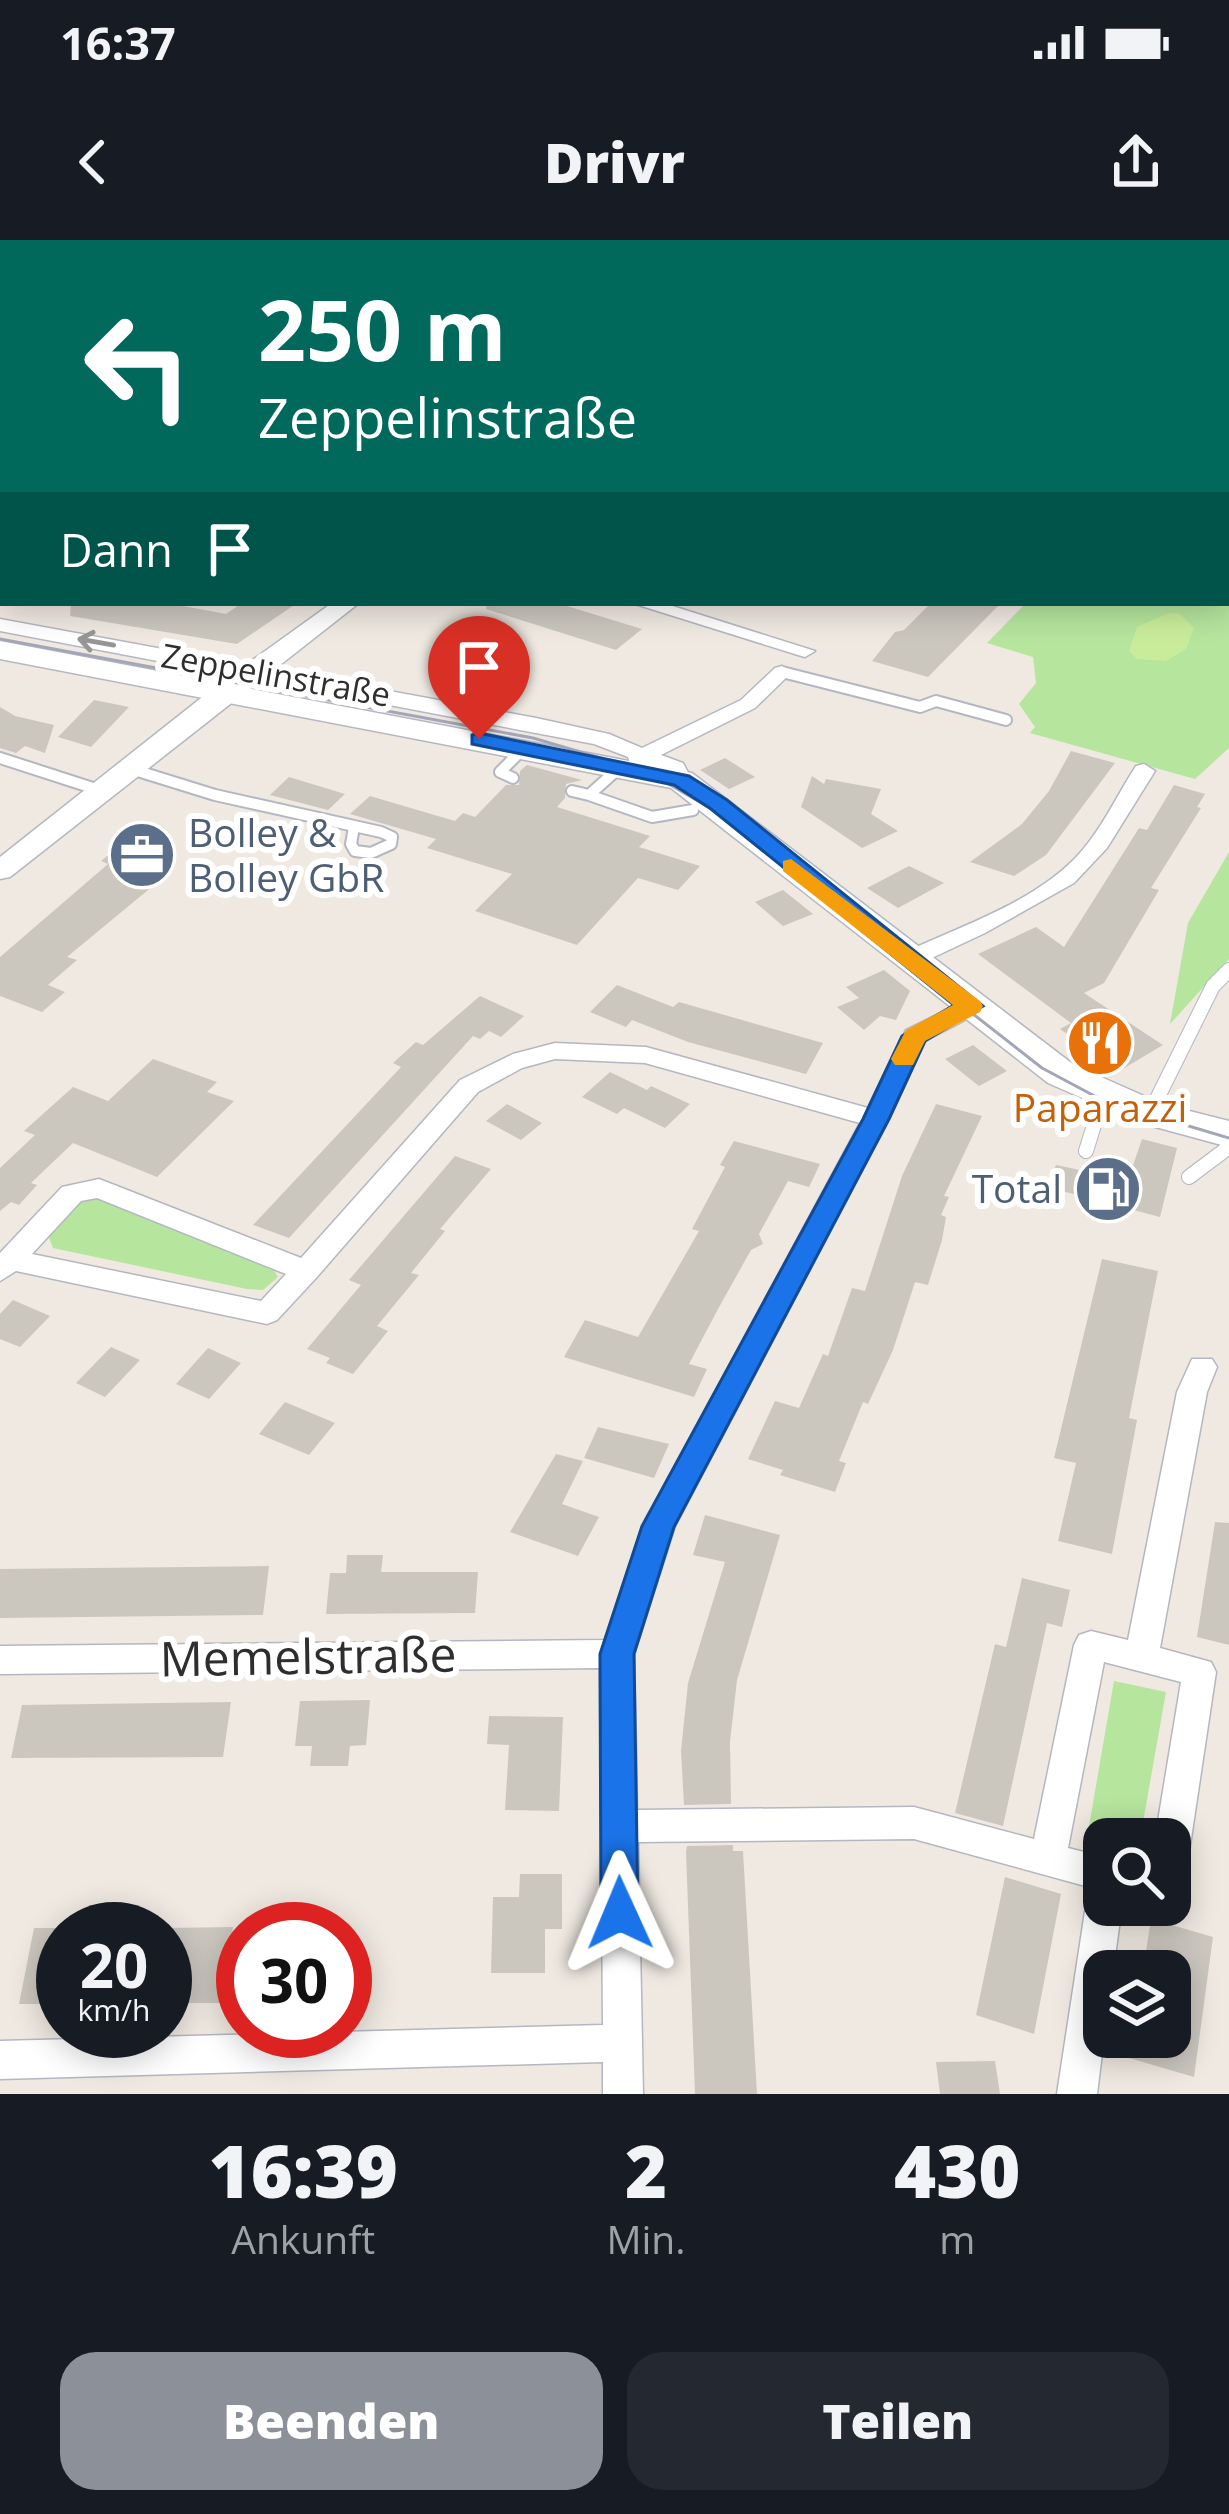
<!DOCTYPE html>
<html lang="de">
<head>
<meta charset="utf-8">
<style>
  :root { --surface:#171b24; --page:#242831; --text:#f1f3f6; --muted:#9ea1a6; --accent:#8c9099 }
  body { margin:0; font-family:"Open Sans",sans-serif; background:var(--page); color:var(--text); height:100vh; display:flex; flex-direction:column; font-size:45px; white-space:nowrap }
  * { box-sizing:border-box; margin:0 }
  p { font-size:39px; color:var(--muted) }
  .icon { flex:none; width:66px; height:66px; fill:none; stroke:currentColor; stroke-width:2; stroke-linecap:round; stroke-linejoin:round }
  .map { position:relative; height:1854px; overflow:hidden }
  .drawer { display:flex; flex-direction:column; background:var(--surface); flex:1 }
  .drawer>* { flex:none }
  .hud { position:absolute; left:0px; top:0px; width:1230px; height:366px; box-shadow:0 6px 30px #0003; background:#00695c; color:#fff; overflow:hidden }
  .buttons { position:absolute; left:1083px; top:1578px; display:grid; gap:24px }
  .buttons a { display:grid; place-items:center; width:108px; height:108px; border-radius:24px; background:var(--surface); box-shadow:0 6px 30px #0003; font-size:60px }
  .speed { position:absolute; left:36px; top:1662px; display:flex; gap:24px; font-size:60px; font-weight:700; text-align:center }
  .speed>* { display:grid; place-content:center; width:156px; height:156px; border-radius:50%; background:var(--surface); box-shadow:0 6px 30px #0003; line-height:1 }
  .speed small { font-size:30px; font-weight:400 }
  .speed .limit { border:18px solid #d22; background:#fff; color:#111 }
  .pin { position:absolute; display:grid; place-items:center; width:102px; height:102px; color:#fff; margin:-123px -51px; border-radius:50% 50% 50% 0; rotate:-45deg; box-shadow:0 0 12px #0007 }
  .pin .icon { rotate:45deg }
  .me { position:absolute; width:132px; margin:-66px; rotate:359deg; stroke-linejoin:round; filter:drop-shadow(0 0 9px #0008) }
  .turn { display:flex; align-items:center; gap:42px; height:252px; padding:0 60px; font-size:54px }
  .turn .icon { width:156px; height:156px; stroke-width:2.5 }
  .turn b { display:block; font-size:84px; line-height:102px }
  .then { display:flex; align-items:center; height:114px; padding:0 60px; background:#0003; gap:24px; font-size:45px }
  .eta { display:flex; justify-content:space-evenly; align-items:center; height:204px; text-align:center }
  .eta b { font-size:72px; font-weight:800; line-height:84px }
  .cta { display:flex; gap:24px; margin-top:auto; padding:24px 60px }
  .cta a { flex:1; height:138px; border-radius:36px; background:var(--accent); color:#fff; font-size:48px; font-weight:800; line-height:138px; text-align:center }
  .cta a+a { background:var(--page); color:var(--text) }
  .status { display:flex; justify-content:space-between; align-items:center; height:84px; padding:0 60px; background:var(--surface); direction:ltr }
  .status svg { height:33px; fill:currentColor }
  header { display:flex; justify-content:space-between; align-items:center; height:156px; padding:0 60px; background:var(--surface); font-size:54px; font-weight:800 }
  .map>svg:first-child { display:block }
  .green { fill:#b6e59e }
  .cemetery { fill:#c8d9b8 }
  .pitch { fill:#c9ec9a }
  .building { fill:#cbc7bf }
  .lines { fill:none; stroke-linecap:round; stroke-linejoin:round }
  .service-far2-casing { stroke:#b4b7c1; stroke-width:10 }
  .service-far1-casing { stroke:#b4b7c1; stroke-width:14 }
  .service-casing { stroke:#b4b7c1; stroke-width:16 }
  .minor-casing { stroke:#b4b7c1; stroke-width:3 }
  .tertiary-casing { stroke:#b4b7c1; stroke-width:3 }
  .secondary-casing { stroke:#b4b7c1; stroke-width:3 }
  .service-far2 { stroke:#fff; stroke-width:9 }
  .service-far1 { stroke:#fff; stroke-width:10 }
  .service { stroke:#fff; stroke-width:14 }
  .minor { fill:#fff; fill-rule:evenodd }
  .tertiary { fill:#fff; fill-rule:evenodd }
  .secondary { fill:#fff; fill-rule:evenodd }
  .tram { stroke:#a3a6b8; stroke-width:3 }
  .oneway { stroke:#969696 }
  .route { fill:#1a73e8; stroke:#114b97; stroke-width:3 }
  .slow { fill:#f59e0b }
  .labels { text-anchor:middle; stroke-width:12; stroke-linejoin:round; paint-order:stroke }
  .far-street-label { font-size:33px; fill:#2e2e2e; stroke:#fff }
  .service-label { font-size:39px; fill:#4e5e75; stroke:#fff; text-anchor:start }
  .food-label { font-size:39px; fill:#c56008; stroke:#fff }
  .near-street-label { font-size:48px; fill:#2e2e2e; stroke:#fff }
</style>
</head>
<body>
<div class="status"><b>16:37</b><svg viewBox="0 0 49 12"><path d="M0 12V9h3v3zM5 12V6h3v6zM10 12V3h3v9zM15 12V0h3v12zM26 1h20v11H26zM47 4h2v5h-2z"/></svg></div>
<header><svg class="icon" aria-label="back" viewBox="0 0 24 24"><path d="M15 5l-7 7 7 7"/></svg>Drivr<svg class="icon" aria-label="share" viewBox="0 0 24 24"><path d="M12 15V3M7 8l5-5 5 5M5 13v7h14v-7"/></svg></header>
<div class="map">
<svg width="1229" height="1854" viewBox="0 0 1229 1854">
  <rect width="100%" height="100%" fill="#efe9e1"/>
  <path class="green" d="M1229 272V508L1195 539 1030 493 1035 487 1019 464 1036 443 1033 417 987 403 1026 363H1227Z
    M1229 612V719L1170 784 1188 683Z
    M103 957 271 1025 278 1037 263 1050 247 1049 53 1008 47 992 82 959Z
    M1114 1441 1166 1452 1140 1599 1088 1592Z"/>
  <path class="cemetery" d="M0 0H334L3 3 0 158Z"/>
  <path class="pitch" d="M1169 373 1180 374 1194 388 1186 409 1166 421 1137 419 1129 411 1137 387Z"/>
  <path class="building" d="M71 363H167L226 374 242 363H297L237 404 70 376Z
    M487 363H557L642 389 616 410 486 369Z
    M931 363H1001L928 437 872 421 895 392 904 390Z
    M94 460 129 467 91 507 58 497Z
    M0 467 15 476 54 485 45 513 25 506 16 513 0 508Z
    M1071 511 1115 523 1046 615 1014 636 970 622 1022 584 1049 551Z
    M725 518 755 537 729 549 700 530Z
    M527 525 582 540 566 544 565 558 557 567 650 596 639 607 700 626 678 650 638 638 577 705 475 671 512 634 427 608 436 599 350 574 370 556 455 581 463 573 475 577 506 545H519L520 531Z
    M812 536 824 544 826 539 881 549 871 574 898 591 862 608 801 567Z
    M289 537 345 554 328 570 270 555Z
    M1174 545 1205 554 1197 567 1201 568 1151 648 1159 650 1104 743 1084 753 1163 805 1121 830 1060 789 1071 783 978 714 1036 687 1064 707 1139 588 1147 590Z
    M129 598 163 610 148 623 171 631 67 717 77 720 48 745 65 752 42 772 0 756V717L108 624 101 621Z
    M909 626 944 643 898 668 867 648Z
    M783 650 813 674 783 686 755 662Z
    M884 730 910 751 896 780 880 776 864 790 837 767 859 758 846 747Z
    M617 745 673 767 679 762 823 803 806 834 688 802 632 780 626 787 590 772Z
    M480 756 524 776 501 797 489 791 480 799 473 796 289 998 253 985 401 827 393 823 416 802 423 805Z
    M973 805 1007 831 979 846 945 819Z
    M153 819 217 842 207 852 234 861 157 937 73 903 31 943 37 945 19 965 11 962 0 971V928L35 895 24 891 73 847 108 861Z
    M610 832 647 850 651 846 690 864 665 888 624 868 617 874 582 857Z
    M507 864 542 883 521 900 486 881Z
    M936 864 982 876 944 956 949 957 941 975 946 977 942 1000 928 1045 915 1042 893 1110 868 1164 863 1162 839 1221 846 1223 835 1252 780 1235 783 1230 748 1219 775 1161 799 1168 823 1114 828 1116 852 1048 865 1051 902 936Z
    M1142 899 1177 908 1160 977 1047 947 1056 925 1128 940Z
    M734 901 820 924 809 947 788 941 759 994 763 1004 751 1010 718 1069 689 1124 707 1129 694 1157 564 1117 585 1080 638 1097 699 991 692 989 725 927 720 925Z
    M455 916 491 929 440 989 445 991 411 1033 419 1035 377 1086 388 1091 353 1134 326 1123 330 1118 307 1109 361 1045 349 1040Z
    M1102 1019 1158 1031 1129 1178 1137 1180 1112 1314 1058 1301 1076 1223 1054 1218Z
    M13 1060 50 1076 20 1107 0 1099V1074Z
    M111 1107 140 1120 105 1157 76 1143Z
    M208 1108 241 1123 209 1159 176 1144Z
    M285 1162 335 1183 309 1215 259 1194Z
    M598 1187 669 1204 654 1238 584 1218Z
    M556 1214 583 1221 562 1264 599 1277 578 1316 510 1292Z
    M705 1275 780 1295 737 1440 730 1502 731 1564 684 1565 681 1511 688 1443 725 1322 693 1315Z
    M1215 1282 1229 1283V1405L1197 1397Z
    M347 1315H383L381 1332H478L475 1373 326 1374 330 1333H346Z
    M269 1326 263 1375 0 1378V1329Z
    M1022 1338 1070 1350 1062 1387 1047 1383 1003 1586 955 1573 995 1404 1006 1407Z
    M370 1460 366 1505 350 1506 348 1526H310L312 1506H295L300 1461Z
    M231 1462 223 1517 11 1518 22 1465Z
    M489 1476 563 1477 559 1571 505 1570 509 1505 487 1504Z
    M733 1605V1611H743L757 1854H695L686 1612 687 1606Z
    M520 1634H562V1689H545V1733H491L493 1657H519Z
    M1005 1637 1061 1654 1034 1794 976 1775Z
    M1151 1679 1213 1697 1194 1837 1129 1818 1132 1797H1170V1731H1143Z
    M233 1687 223 1763H165V1688Z
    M34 1688H63V1764H19Z
    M995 1821 1000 1854H940L936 1822Z"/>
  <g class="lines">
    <g class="service-far2-casing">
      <path id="service-far2" d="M103 3 110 0"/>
    </g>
    <g class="service-far1-casing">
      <path id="service-far1" d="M782 432 920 467 936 461 1006 480
        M0 518 99 550
        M128 528 215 555 381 592 392 597 391 604 371 613 355 611 351 604 354 587
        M513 538 500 532 524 508
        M572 551 589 555 617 530
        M589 555 652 577 693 570"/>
    </g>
    <g class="service-casing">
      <path id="service" d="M1150 873 1213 746 1229 730
        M1086 911 1103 856
        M1189 937 1229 907"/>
    </g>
    <g class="minor-casing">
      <path id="minor" d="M516 0H530L531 3H517Z
        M840 0H867L869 3H842Z
        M1211 0H1229V6L1227 3Z
        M1229 29V40L1227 41V30Z
        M1227 76H1229V86H1227Z
        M1227 135 1229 136V146L1227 145Z
        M632 363H663L815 411 805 417 798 415Z
        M0 379 536 478 609 494 642 508 741 460 775 428 782 426 792 432 755 468 661 515 683 523 692 540 681 547 673 545 666 532 630 523 628 517 594 504 0 391Z
        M1144 524 1155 531 1107 608 1074 643 985 693 919 724H901L898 719 901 714C960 686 1035 663 1080 613 1103 587 1117 555 1136 526Z
        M971 758 983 766 980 772 925 801 889 879 675 1286 634 1414 637 1570 914 1567 1034 1599 1074 1405 1079 1395 1091 1391 1128 1400 1177 1152 1192 1119H1212L1217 1127 1207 1152 1160 1408 1211 1422 1216 1432 1188 1619 1183 1631 1170 1636V1599H1155L1181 1442 1104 1422 1068 1608 1104 1617V1665H1122L1113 1731H1104V1797L1097 1854H1057L1086 1665 1091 1653 1100 1650 914 1599 638 1602 643 1854H603V1822L0 1839V1801L603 1785 600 1428 0 1434V1406L605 1400 643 1286 860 883 645 823 555 819 522 828 478 852 316 1038 277 1080 267 1084 16 1031 0 1041V1013L62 947 99 939 301 1018 460 840 513 814 555 803 646 807 868 868 906 790ZM97 958 286 1034 261 1061 32 1014 81 961Z"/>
    </g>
    <g class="tertiary-casing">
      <path id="tertiary" d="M816 0H835L814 3Z
        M332 363H359L10 637 0 639V617L215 447Z"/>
    </g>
    <g class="secondary-casing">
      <path id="secondary" d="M0 401 692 533 1074 825 1162 864 1229 881V907L1137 882 1048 843 671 548 0 419Z"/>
    </g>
    <use href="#service-far2" class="service-far2"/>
    <use href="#service-far1" class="service-far1"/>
    <use href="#service" class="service"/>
    <use href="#minor" class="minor"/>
    <use href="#tertiary" class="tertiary"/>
    <use href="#secondary" class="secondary"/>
    <path class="tram" d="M0 399 533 498 648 532 710 568 1042 828 1102 860 1229 898"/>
  </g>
  <defs><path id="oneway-shaft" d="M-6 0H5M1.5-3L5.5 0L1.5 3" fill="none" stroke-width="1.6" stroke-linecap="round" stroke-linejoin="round" transform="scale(3)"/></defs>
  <use class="oneway" href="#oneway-shaft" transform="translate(96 402) rotate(-170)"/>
  <path class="route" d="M479 493 689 536 727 560 983 766 925 801 889 879 674 1287 634 1414 638 1673 633 1685 620 1691 607 1685 601 1673 600 1414 642 1286 863 879 902 796 954 765 711 569 674 545 472 504V495Z"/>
  <path class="slow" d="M791 619 980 761 983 766 980 772 925 801 913 825H895L891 819 906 790 953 765 783 631V621Z"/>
  <defs>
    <g id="office-disc" transform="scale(3.45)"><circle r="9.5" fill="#5c6f8a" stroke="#fff"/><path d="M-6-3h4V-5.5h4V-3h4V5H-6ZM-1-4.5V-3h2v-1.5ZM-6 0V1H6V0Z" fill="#fff"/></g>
    <g id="restaurant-disc" transform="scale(3.45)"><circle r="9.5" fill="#e8710a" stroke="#fff"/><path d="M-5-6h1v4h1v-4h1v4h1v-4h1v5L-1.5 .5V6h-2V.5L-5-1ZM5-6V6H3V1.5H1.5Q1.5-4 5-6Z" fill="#fff"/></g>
    <g id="fuel-disc" transform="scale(3.45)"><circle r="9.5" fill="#5c6f8a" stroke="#fff"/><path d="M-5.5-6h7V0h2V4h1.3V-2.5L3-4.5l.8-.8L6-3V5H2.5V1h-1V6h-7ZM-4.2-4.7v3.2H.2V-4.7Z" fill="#fff"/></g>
  </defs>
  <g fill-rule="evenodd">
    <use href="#office-disc" x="142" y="615"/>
    <use href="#restaurant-disc" x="1100" y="803"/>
    <use href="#fuel-disc" x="1108" y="949"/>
  </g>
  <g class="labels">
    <g class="far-street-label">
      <text transform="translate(276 435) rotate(10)" y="12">Zeppelinstraße</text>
    </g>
    <g class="service-label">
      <text x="188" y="607">Bolley &amp;<tspan x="188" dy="45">Bolley GbR</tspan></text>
      <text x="1062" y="963" text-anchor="end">Total</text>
    </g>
    <g class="food-label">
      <text x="1100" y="882">Paparazzi</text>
    </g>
    <g class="near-street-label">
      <text transform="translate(308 1417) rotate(-1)" y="17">Memelstraße</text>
    </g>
  </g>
</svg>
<div class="buttons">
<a><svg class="icon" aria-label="search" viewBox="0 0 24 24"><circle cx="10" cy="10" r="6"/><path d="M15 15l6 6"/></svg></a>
<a><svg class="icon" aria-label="layers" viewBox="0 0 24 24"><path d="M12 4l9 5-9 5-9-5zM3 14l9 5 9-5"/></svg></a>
</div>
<div class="speed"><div>20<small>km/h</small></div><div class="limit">30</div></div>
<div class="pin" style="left:479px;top:499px;background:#d93025"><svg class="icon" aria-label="arrive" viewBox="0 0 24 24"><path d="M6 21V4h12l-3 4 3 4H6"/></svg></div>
<svg class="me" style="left:620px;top:1673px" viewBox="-20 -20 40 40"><path d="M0-17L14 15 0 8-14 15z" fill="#1a73e8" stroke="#fff" stroke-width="4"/></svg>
<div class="hud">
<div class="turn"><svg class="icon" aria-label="left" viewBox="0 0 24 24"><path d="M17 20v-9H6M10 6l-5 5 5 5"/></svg><div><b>250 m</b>Zeppelinstraße</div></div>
<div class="then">Dann<svg class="icon" aria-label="arrive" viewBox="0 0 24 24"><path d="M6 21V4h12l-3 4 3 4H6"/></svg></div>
</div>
</div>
<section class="drawer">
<div class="eta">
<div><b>16:39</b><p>Ankunft</p></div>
<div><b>2</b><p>Min.</p></div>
<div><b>430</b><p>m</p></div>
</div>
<div class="cta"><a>Beenden</a><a>Teilen</a></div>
</section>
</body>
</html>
